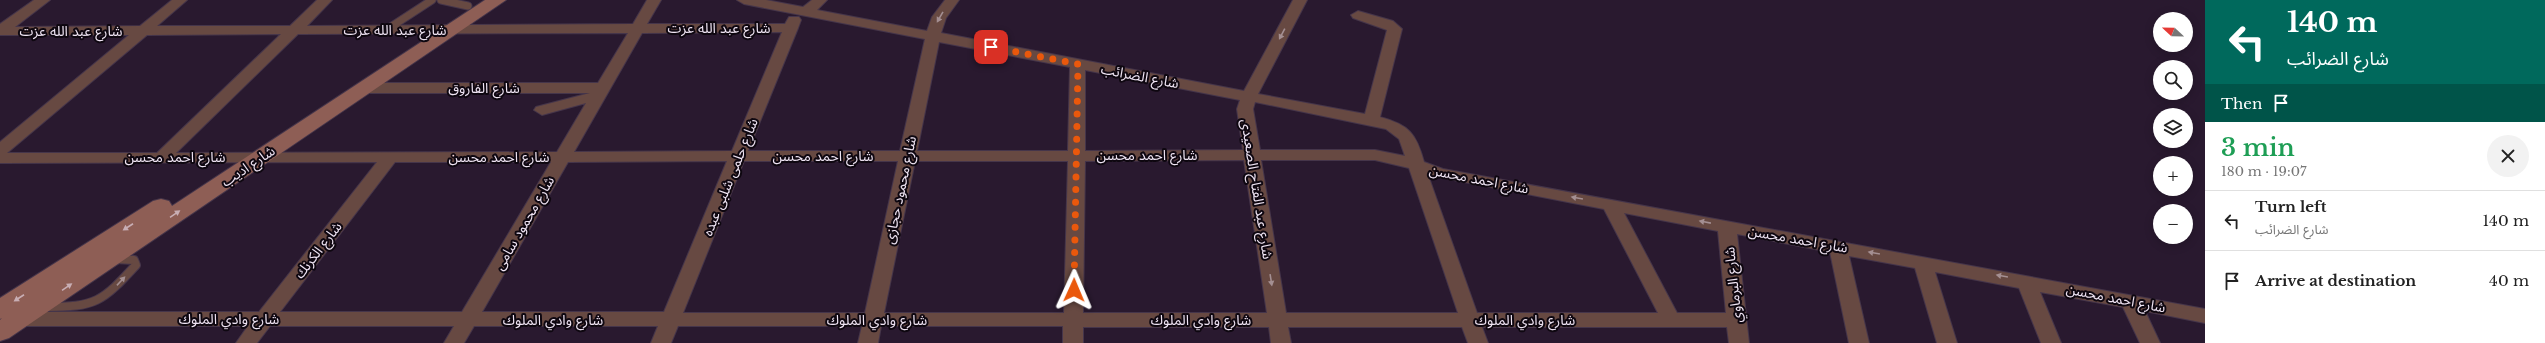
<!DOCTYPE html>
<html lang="en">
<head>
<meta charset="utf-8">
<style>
  :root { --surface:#fff; --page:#f2f2f2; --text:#222; --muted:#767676; --line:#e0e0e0 }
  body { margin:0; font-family:"Libre Baskerville","Noto Sans Arabic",serif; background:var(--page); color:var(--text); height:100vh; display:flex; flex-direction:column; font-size:15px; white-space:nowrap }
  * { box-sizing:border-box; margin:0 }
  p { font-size:13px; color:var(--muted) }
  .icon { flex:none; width:22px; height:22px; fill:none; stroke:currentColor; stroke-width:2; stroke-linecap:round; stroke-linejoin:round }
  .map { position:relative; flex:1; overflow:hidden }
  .details { display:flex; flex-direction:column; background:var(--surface); width:340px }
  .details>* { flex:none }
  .hud { background:#00695c; color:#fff; overflow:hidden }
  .needle { width:26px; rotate:292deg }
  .controls { position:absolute; left:2153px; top:12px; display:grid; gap:8px }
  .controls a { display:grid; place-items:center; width:40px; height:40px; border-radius:50%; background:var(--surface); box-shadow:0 2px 10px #0003; font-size:20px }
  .pin { position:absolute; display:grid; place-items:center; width:34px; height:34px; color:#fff; margin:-17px; border-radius:8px; box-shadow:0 2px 6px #0006 }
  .me { position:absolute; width:44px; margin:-22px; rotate:1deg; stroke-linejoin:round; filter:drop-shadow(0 0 3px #0008) }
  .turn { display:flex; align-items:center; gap:14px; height:84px; padding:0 16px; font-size:18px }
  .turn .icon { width:52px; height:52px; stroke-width:2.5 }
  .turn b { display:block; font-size:28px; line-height:34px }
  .then { display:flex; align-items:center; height:38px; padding:0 16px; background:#0003; gap:8px; font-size:15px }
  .round { display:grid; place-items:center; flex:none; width:42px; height:42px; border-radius:21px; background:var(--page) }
  .overview { display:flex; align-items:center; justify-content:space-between; height:68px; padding:0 16px }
  h1 { font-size:24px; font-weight:600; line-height:30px; color:#1e9e55 }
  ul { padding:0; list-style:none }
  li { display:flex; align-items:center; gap:12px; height:60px; padding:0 16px; border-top:1px solid var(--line) }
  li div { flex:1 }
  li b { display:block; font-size:15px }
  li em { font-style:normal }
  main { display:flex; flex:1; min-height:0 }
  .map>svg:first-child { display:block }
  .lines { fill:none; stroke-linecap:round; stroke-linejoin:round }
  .lane-far1-casing { stroke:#45354a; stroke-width:9 }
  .lane-casing { stroke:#45354a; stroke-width:10 }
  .street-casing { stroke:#45354a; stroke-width:2 }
  .secondary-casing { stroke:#45354a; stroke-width:2 }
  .lane-far1 { stroke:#674942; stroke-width:7 }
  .lane { stroke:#674942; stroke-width:8 }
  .street { fill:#674942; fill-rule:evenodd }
  .secondary { fill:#8e5e55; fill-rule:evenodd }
  .oneway { fill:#a48f92 }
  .oneway2 { fill:#c8aeb4 }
  .route { stroke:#ea580c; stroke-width:7; stroke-dasharray:0 12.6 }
  .labels { text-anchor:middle; stroke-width:4; stroke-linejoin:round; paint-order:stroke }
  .street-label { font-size:14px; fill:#efe4f3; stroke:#0e0710 }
</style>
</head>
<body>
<main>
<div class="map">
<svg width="2205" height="343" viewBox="0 0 2205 343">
  <rect width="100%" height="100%" fill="#29192f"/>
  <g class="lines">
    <g class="lane-far1-casing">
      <path id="lane-far1" d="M441 0 468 6
        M386 30 432 0"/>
    </g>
    <g class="lane-casing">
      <path id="lane" d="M45 307C96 307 102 302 136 265L134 260 115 259"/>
    </g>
    <g class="street-casing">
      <path id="street" d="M34 0H50L15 27 140 26 172 0H187L157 26H290L317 0H332L307 26 633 24 647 0H661L647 24H785L789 17H799L801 20 798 28 748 151H900L925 39 744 4 737 0H766L803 7 812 0H827L817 10 927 31 932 17 945 0H959L946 18 941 33 1244 91 1293 0H1307L1258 94 1365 114 1387 30 1353 18 1351 15 1358 11 1393 21 1402 29 1380 117C1409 125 1416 133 1424 162L1443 169 2205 309V323L2145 311 2160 343H2140L2123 307 2040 292 2061 343H2041L2019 288 1935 272 1957 343H1937L1915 268 1849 256 1869 343H1849L1830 252 1737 234 1749 343H1729L1727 327H1482L1488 343H1468L1462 327H1288L1291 343H1271L1269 327H1083V343H1063V326H881L878 343H858L862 326H678L671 343H651L658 326H474L464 343H444L454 326H270L257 343H236L248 326H18L11 324 8 319 11 314 18 312H259L377 162 0 163V142L129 35H0V24ZM782 32 732 151 574 152 642 33ZM628 33 598 83H365L357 88 365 93H590L536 107 534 110 542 115 586 103 557 152 176 153 298 34ZM281 34 157 153H7L147 35ZM939 42 1070 67 1068 151H917ZM1085 70 1240 100 1237 109 1243 150 1085 151ZM1255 102 1386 129 1399 139 1405 156 1375 150H1260L1253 109ZM1244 160 1267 313H1083L1085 161ZM1261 160H1375L1409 168 1458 313H1286ZM727 161 664 312H482L568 162ZM744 161H898L865 313H683ZM915 161H1068L1064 313H884ZM395 162H551L462 312H280ZM1428 175 1604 209 1658 313H1477ZM1624 213 1718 231 1726 313H1677Z"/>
    </g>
    <g class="secondary-casing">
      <path id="secondary" d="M485 0H506L9 338 0 341V320L2 318 0 319V298L153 201 161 199 169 201 172 206Z"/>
    </g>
    <use href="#lane-far1" class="lane-far1"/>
    <use href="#lane" class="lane"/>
    <use href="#street" class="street"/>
    <use href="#secondary" class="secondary"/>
  </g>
  <defs><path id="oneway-solid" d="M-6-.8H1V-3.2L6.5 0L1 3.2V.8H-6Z"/></defs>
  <g class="oneway">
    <use href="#oneway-solid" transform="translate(940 17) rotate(120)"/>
    <use href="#oneway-solid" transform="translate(1282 34) rotate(118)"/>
    <use href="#oneway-solid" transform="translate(1577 198) rotate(-170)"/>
    <use href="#oneway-solid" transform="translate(1705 222) rotate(-169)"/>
    <use href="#oneway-solid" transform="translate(1874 253) rotate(-170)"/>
    <use href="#oneway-solid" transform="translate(2002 276) rotate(-170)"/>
    <use href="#oneway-solid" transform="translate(1271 280) rotate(81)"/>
    <use href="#oneway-solid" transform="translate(121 281) rotate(-47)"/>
  </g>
  <g class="oneway2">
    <use href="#oneway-solid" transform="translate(175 214) rotate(-34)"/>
    <use href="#oneway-solid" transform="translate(128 227) rotate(147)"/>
    <use href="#oneway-solid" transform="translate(67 287) rotate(-34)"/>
    <use href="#oneway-solid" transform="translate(19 298) rotate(147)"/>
  </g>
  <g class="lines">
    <path class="route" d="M991 47 1078 64 1074 290"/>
  </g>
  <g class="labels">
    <g class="street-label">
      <text x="719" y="33">شارع عبد الله عزت</text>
      <text x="395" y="35">شارع عبد الله عزت</text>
      <text x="71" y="36">شارع عبد الله عزت</text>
      <text transform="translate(1140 76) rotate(11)" y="5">شارع الضرائب</text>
      <text x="484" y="93">شارع الفاروق</text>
      <text x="1147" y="160">شارع احمد محسن</text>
      <text x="823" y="161">شارع احمد محسن</text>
      <text x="175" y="162">شارع احمد محسن</text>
      <text x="499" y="162">شارع احمد محسن</text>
      <text transform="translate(248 166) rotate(-34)" y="5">شارع اديب</text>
      <text transform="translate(730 177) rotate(-68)" y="5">شارع حلمى شلبى عبده</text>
      <text transform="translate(1479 179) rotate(11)" y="5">شارع احمد محسن</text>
      <text transform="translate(1257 189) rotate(81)" y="5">شارع عبد الفتاح الصعيدى</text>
      <text transform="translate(900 190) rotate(-78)" y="5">شارع محمود حجازى</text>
      <text transform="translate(524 223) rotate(-60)" y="5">شارع محمود سامى</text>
      <text transform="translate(1798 239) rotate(10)" y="5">شارع احمد محسن</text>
      <text transform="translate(318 250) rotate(-52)" y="5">شارع الكرنك</text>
      <text transform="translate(1733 285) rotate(-96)" y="5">شارع البرماوي</text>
      <text transform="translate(2116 298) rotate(11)" y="5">شارع احمد محسن</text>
      <text x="229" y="324">شارع وادي الملوك</text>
      <text x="553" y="325">شارع وادي الملوك</text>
      <text x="877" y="325">شارع وادي الملوك</text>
      <text x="1201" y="325">شارع وادي الملوك</text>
      <text x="1525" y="325">شارع وادي الملوك</text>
    </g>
  </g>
</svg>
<div class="controls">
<a><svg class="needle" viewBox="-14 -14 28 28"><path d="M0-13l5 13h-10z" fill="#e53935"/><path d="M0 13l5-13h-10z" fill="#767676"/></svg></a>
<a><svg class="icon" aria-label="search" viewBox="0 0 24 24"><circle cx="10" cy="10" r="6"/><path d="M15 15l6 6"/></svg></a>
<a><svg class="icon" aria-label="layers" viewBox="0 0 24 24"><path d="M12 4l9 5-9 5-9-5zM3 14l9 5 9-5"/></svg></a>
<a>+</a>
<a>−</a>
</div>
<div class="pin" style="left:991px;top:47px;background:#d93025"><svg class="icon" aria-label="arrive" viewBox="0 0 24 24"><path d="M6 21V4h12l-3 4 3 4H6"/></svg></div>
<svg class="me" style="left:1074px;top:290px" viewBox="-20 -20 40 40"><path d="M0-17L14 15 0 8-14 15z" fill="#ea580c" stroke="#fff" stroke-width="4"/></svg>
</div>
<section class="details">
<div class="hud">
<div class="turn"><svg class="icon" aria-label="left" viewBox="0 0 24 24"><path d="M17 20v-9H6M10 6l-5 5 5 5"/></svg><div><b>140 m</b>شارع الضرائب</div></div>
<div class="then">Then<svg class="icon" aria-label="arrive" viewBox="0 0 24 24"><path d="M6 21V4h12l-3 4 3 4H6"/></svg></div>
</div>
<div class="overview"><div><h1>3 min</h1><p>180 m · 19:07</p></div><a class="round"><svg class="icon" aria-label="close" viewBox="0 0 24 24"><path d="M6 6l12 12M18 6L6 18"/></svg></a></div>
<ul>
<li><svg class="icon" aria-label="left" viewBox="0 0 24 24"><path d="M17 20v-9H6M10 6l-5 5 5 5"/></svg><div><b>Turn left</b><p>شارع الضرائب</p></div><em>140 m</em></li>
<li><svg class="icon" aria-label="arrive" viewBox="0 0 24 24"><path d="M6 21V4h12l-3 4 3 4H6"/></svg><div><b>Arrive at destination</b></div><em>40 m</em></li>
</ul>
</section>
</main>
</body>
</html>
